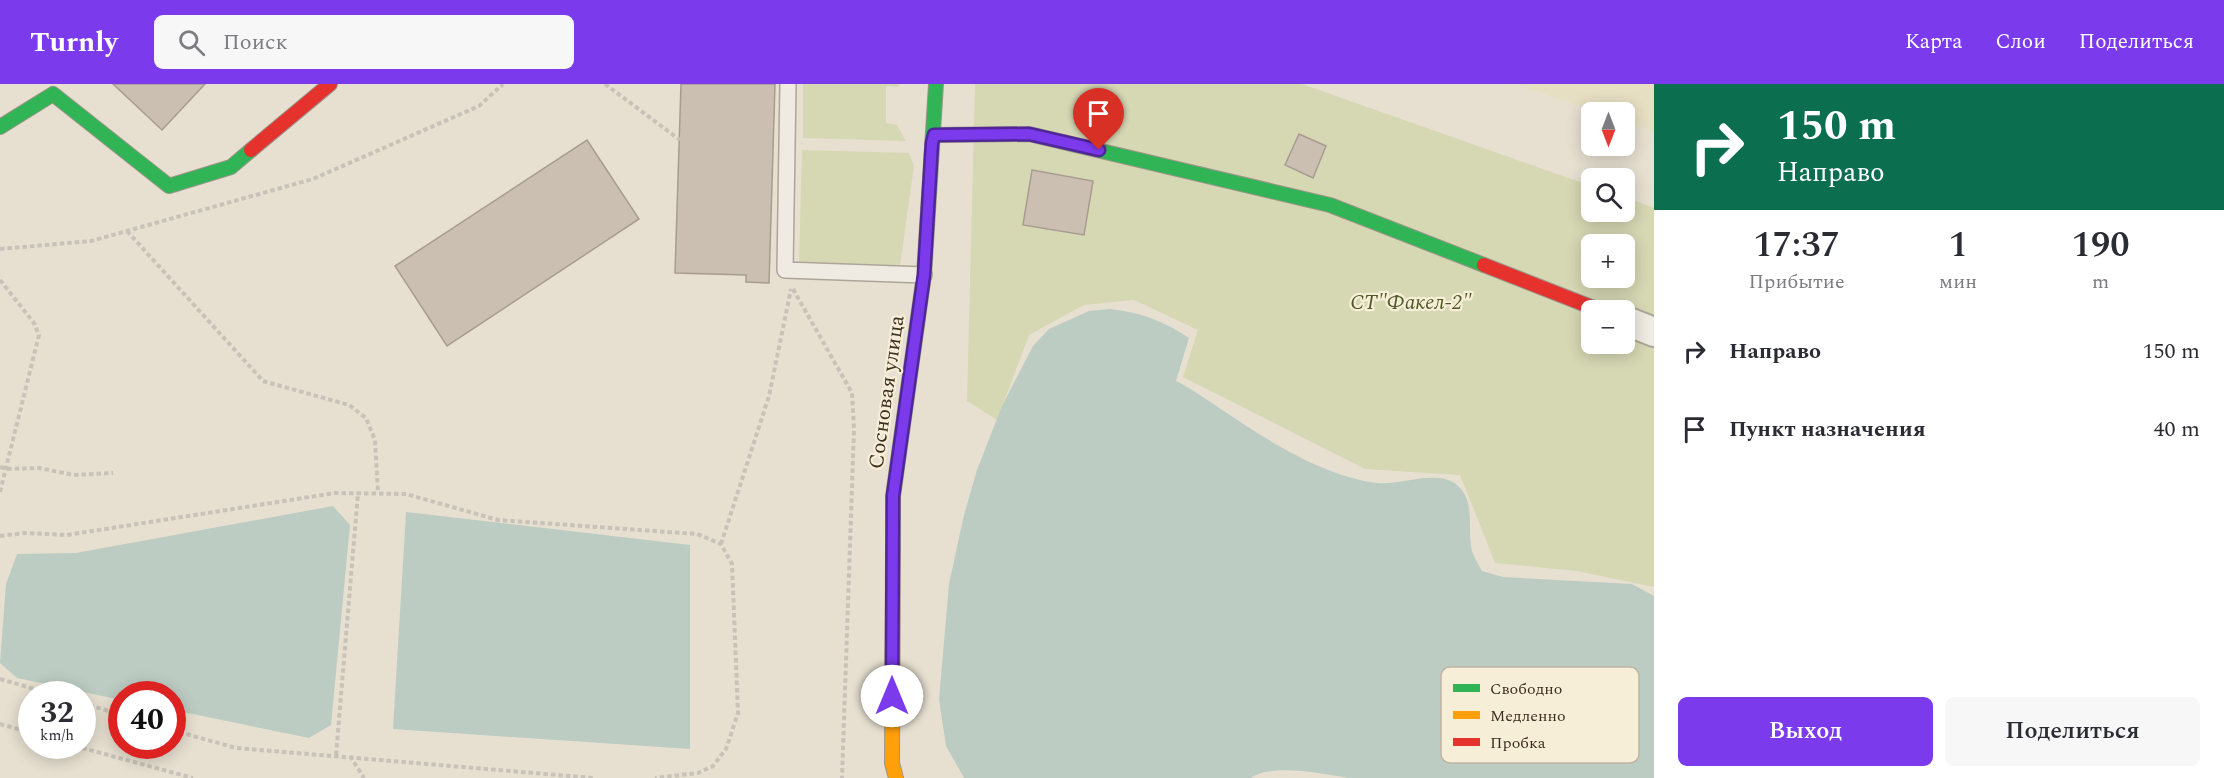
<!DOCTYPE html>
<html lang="ru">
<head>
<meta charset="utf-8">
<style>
  :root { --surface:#fff; --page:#f7f7f7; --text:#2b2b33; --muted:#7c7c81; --accent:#7c3aed }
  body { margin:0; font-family:Spectral,serif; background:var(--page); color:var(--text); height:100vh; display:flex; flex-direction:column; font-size:22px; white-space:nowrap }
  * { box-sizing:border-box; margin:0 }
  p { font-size:20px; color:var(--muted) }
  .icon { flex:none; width:33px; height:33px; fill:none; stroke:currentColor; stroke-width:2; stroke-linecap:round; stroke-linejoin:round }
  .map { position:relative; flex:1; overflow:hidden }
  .panel { display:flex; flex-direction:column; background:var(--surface); width:570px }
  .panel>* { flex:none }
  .banner { background:#0b6e4f; color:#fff; overflow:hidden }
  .needle { width:39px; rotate:180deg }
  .fabs { position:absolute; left:1581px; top:18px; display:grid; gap:12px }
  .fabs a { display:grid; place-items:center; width:54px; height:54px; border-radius:9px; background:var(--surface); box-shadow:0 3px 15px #0003; font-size:30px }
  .speed { position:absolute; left:18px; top:597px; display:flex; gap:12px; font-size:30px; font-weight:700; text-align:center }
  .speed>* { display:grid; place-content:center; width:78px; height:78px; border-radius:50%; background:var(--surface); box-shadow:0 3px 15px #0003; line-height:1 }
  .speed small { font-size:15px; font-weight:400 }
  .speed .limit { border:9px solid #d22; background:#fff; color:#111 }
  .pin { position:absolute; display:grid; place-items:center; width:51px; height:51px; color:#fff; margin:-62px -26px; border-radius:50% 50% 50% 0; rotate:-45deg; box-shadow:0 0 6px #0007 }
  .pin .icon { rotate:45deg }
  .me { position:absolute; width:66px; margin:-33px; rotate:0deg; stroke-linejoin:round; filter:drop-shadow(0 0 4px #0008) }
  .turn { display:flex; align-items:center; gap:21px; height:126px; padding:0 24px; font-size:27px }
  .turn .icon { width:78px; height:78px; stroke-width:2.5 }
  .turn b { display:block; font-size:42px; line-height:51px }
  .eta { display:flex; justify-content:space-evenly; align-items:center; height:102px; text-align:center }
  .eta b { font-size:36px; font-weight:600; line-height:42px }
  .cta { display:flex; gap:12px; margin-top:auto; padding:12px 24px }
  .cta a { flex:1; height:69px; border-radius:9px; background:var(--accent); color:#fff; font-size:24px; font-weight:600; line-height:69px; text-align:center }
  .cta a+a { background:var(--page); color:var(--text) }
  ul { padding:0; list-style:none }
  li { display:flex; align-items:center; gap:18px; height:78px; padding:0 24px }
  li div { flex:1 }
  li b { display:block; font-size:22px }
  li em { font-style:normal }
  header { display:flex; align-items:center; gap:36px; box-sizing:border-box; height:84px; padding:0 30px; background:var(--accent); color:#fff }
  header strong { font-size:28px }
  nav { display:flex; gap:33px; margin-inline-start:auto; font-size:21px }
  .search { width:420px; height:54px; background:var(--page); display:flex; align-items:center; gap:15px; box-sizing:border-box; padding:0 21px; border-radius:9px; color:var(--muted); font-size:22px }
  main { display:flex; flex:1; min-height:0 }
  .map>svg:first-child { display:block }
  .farmland { fill:#e6dfc2 }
  .green { fill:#d6d7b3; fill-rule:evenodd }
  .water { fill:#bcccc2 }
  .building { fill:#cbbfb2; stroke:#a89c90; stroke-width:1.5 }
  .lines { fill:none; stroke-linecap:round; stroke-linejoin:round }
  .lane-casing { stroke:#ada599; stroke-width:18 }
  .street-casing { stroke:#ada599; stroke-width:32 }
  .fast-casing { stroke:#9c958a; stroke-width:16 }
  .slow-casing { stroke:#9c958a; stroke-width:16 }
  .jam-casing { stroke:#9c958a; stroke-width:16 }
  .path { stroke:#c8c2b9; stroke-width:4; stroke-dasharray:4.5 3; stroke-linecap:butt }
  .lane { stroke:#efebe3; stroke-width:15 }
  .street { stroke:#efebe3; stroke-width:28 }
  .fast { stroke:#30b455; stroke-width:14 }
  .slow { stroke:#ff9f0a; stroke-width:14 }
  .jam { stroke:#e5322d; stroke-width:14 }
  .route-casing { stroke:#51269a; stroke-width:15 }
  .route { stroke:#7c3aed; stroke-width:10 }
  .labels { text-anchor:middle; stroke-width:4.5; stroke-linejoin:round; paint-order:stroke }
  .park-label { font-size:21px; font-style:italic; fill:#4d5a26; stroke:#f7eed8 }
  .street-label { font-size:21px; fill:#3d2e20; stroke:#f7eed8 }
  .key { fill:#f7eed8; stroke:#bfb4a1; stroke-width:1.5 }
  .key-label { font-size:16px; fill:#3d2e20 }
</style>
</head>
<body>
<header>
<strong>Turnly</strong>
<div class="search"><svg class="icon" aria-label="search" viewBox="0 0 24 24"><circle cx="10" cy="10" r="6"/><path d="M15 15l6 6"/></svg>Поиск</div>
<nav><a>Карта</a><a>Слои</a><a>Поделиться</a></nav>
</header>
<main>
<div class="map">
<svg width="1654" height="694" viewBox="0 0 1654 694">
  <rect width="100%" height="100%" fill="#e7e0d1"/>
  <path class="farmland" d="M1515 0H1654V48L1625 37 1624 28H1598Z"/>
  <path class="green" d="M803 0H900L898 3 886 2V39L897 41 906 57 803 54Z
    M975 0H1302L1591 102 1592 128H1624L1625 113 1654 124V503L1577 487 1495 479 1460 391 1365 385 1183 293 1198 246 1134 216 1084 221 1029 251 997 336 967 317ZM1592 160H1624V194H1592ZM1592 226H1624V260H1592Z
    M802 66 909 69 914 82 900 182 799 179Z"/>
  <path class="water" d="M1110 225C1140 228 1164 237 1189 254L1176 297C1196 307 1211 319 1230 331 1273 360 1325 392 1377 399 1402 402 1442 382 1461 405 1475 421 1467 448 1472 467 1474 474 1479 481 1482 487L1503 493 1632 500 1654 512V694H1348C1324 690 1271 679 1251 694H964L946 662 939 616 949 500 964 431 977 386 1002 322 1033 262 1049 245 1089 227Z
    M333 422 350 441 331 641 309 654 173 626 172 610H122L121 616 17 594 0 579 6 500 17 470 76 469Z
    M406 428 690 461V665L393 645Z"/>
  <path class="building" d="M113 0H205L162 46Z
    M681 0H775L769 199 746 198V191L675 189Z
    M1299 50 1326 62 1313 94 1285 81Z
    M587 56 639 135 447 262 395 182Z
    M1032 86 1093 97 1084 151 1023 141Z"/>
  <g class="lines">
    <g class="lane-casing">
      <path id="lane" d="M788 0 785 186 924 191"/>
    </g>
    <g class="street-casing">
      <path id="street" d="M1624 236 1654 248"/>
    </g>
    <g class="fast-casing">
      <path id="fast" d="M0 43 53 10 169 102 231 83 251 66
        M935 51 1029 50 1330 121 1484 181
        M893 464V412L924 191 936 0"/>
    </g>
    <g class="slow-casing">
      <path id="slow" d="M893 464 892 679 896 694"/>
    </g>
    <g class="jam-casing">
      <path id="jam" d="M251 66 330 0
        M1484 181 1599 226"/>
    </g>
    <path class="path" d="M605 0 680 56
      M127 147 263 297 349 321 366 334 375 356 378 409
      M0 165 91 157 313 95 479 22 503 0
      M0 196 34 239 39 251 0 408
      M793 205 852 309 854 345 842 694
      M0 383 7 385 39 384 74 391 113 389
      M0 452 25 449 67 451 335 409 406 410 498 436 697 450 721 460 732 480 738 629 726 665 713 682 698 689 655 694
      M721 460 769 312 791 205
      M0 595 52 610
      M82 619 122 631
      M0 640 32 649
      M172 646 236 664 594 694
      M75 662 193 694
      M336 671 358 409
      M350 672 364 694"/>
    <use href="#lane" class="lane"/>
    <use href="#street" class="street"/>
    <use href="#fast" class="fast"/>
    <use href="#slow" class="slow"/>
    <use href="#jam" class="jam"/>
  </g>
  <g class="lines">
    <g class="route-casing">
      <path id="route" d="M892 612 893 412 924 191 932 59 934 51 1029 50 1099 66"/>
    </g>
    <use href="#route" class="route"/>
  </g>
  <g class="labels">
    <g class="park-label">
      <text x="1411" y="225">СТ"Факел-2"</text>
    </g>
    <g class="street-label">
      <text transform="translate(886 308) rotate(-82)" y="7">Сосновая улица</text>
    </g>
  </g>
  <rect x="1441" y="583" width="198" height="96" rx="9" class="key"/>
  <rect x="1453" y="600" width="27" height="8" fill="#30b455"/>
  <rect x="1453" y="627" width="27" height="8" fill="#ff9f0a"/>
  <rect x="1453" y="654" width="27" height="8" fill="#e5322d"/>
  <g class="key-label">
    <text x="1490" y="610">Свободно</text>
    <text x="1490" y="637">Медленно</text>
    <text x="1490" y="664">Пробка</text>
  </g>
</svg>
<div class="fabs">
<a><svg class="needle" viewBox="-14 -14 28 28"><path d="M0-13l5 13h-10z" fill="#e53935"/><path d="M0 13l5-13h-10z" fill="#7c7c81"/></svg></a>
<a><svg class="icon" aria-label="search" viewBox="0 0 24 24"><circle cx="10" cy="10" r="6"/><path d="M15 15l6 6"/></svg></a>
<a>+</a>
<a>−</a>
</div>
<div class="speed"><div>32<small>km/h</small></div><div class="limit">40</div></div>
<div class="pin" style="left:1099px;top:66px;background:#d93025"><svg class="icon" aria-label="arrive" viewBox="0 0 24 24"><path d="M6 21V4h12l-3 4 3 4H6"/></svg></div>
<svg class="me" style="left:892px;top:612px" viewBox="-20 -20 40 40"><circle r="19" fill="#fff"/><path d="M0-13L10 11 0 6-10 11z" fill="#7c3aed"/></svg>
</div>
<section class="panel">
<div class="banner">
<div class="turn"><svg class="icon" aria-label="right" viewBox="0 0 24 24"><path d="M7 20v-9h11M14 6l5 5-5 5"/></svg><div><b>150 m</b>Направо</div></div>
</div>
<div class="eta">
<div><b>17:37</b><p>Прибытие</p></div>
<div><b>1</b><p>мин</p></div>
<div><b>190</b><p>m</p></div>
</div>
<ul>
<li><svg class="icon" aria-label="right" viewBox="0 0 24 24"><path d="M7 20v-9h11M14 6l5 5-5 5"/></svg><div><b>Направо</b></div><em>150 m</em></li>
<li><svg class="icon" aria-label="arrive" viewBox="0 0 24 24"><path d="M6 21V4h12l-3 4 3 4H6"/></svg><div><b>Пункт назначения</b></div><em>40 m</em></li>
</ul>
<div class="cta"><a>Выход</a><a>Поделиться</a></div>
</section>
</main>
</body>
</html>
